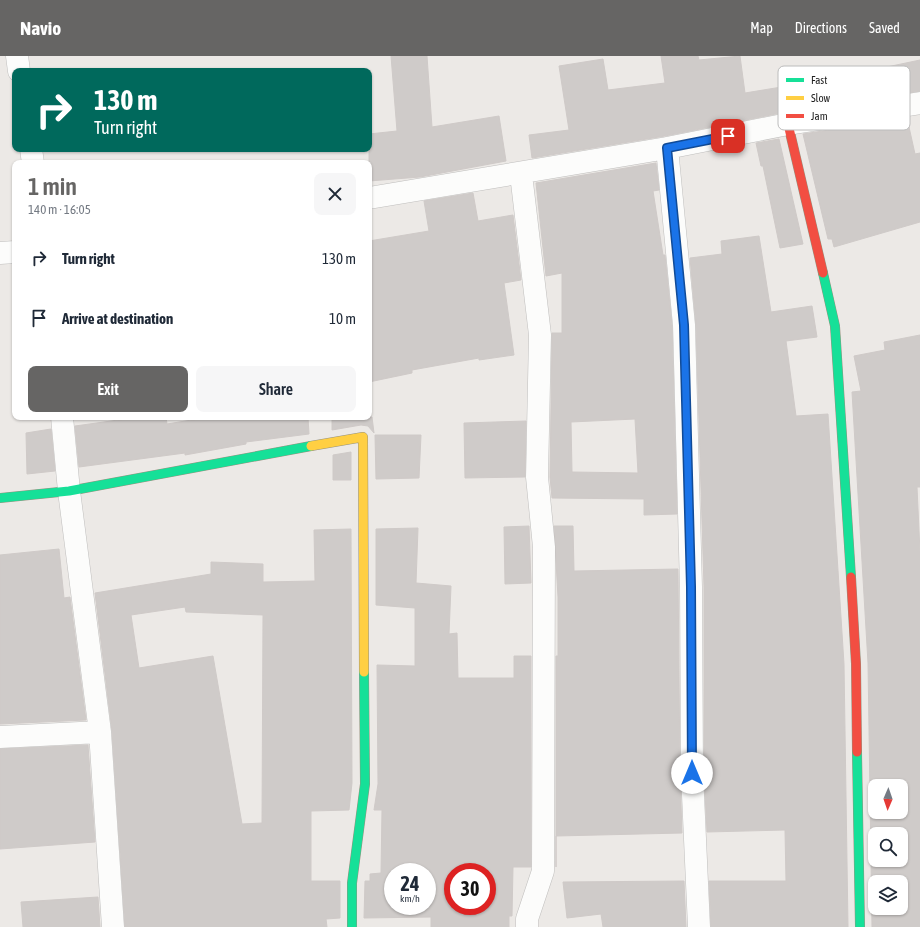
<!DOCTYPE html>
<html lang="en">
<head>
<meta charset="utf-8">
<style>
  :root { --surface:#fff; --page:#f6f6f7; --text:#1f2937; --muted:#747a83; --accent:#666564 }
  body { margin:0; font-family:"Asap Condensed",sans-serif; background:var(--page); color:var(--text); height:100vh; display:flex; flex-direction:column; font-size:15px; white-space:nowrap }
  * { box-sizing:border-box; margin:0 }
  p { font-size:13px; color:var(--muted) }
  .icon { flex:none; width:22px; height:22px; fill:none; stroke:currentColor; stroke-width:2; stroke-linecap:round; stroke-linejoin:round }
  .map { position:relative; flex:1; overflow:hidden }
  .sheet { position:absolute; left:12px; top:104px; width:360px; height:260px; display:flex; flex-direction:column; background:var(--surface); border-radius:8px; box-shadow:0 1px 3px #0004 }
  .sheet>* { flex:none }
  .guide { position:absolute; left:12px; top:12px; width:360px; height:84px; border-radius:8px; box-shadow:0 1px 3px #0004; background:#00695c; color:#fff; overflow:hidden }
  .needle { width:26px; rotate:182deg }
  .tools { position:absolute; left:868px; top:723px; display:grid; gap:8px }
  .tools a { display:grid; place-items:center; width:40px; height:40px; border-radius:8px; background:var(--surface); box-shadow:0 1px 3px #0004; font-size:20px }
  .speed { position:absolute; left:384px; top:807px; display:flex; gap:8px; font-size:20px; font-weight:700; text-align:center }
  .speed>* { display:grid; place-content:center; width:52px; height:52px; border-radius:50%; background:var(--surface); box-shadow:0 1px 3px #0004; line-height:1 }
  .speed small { font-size:10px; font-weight:400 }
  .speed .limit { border:6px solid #d22; background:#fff; color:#111 }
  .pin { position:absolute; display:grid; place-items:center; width:34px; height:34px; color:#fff; margin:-17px; border-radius:8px; box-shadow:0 2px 6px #0006 }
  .me { position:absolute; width:44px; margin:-22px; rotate:0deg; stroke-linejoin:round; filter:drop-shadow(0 0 3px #0008) }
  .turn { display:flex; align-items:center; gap:14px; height:84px; padding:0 16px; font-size:18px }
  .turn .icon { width:52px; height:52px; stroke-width:2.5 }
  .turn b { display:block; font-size:28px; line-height:34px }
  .round { display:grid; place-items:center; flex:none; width:42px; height:42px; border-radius:8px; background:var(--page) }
  .overview { display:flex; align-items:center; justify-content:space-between; height:68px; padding:0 16px }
  h1 { font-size:24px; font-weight:600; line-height:30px; color:var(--accent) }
  .action { display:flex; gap:8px; margin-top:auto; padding:8px 16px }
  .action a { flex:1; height:46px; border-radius:8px; background:var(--accent); color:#fff; font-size:16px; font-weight:600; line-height:46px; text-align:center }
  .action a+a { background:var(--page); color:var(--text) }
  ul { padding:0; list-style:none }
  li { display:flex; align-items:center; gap:12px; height:60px; padding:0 16px }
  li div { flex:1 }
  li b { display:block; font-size:15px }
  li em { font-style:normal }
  header { display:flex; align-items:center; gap:24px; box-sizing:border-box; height:56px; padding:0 20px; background:var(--accent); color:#fff }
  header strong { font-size:19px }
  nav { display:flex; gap:22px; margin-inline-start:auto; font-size:14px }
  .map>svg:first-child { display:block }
  .building { fill:#cfcbc9; stroke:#cfcac8; fill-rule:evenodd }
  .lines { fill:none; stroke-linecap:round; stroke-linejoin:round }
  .street-casing { stroke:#bfbebd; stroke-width:23 }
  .fast-casing { stroke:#96927f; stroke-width:10 }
  .slow-casing { stroke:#96927f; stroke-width:10 }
  .jam-casing { stroke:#96927f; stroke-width:10 }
  .street { stroke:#fcfcfb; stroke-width:22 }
  .fast { stroke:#16e098; stroke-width:9 }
  .slow { stroke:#ffcf43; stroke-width:9 }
  .jam { stroke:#f24e42; stroke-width:9 }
  .route-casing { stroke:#114b97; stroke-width:10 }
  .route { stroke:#1a73e8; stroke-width:7 }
  .key { fill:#fff; stroke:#bcbcbc; stroke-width:1 }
  .key-label { font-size:11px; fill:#1e1e1e }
</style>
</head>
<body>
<header>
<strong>Navio</strong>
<nav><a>Map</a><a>Directions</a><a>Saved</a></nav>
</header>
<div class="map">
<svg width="920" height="871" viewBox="0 0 920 871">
  <rect width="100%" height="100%" fill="#ece9e6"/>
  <path class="building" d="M391 0H427L432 71 499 60 506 105 420 121 369 125V78L397 75Z
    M661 0H698L699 4 740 0 745 37 830 23 920 4V35L786 56 665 80 532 102 529 79 569 74 559 10 603 3 608 34 665 27Z
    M907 62 915 98 920 97V166L834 191 832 183H828L803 78Z
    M779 83 803 188 780 192 763 110H761L756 87Z
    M656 107 659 134 653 135 663 199H665L672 270 677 458 644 459V443L552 442 550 421 552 277H562V217L546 220 536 127ZM635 363 638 417 572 416 571 366Z
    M473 137 478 165 513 159 521 224 504 227 514 299 479 304V302L412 314V317L369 326V185L429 175 424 145Z
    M759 180 771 256 812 250 817 281 786 285 796 360 828 358 844 608 848 871H711L709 825H786L785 774 707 776 704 717V531L696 269 690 202 722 198 721 185Z
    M920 279V431H917L920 496V871H872L868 607 852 336 861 335 854 300 885 294 884 286ZM875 730H901V756H875ZM875 778H901V804H875ZM875 826H901V852H875Z
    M140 361H166L167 368 210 361H308L309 378 246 386V388L185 399V397L79 411 75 370Z
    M332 361H372L374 377 368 370 361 369 332 374Z
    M526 365 525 421 465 422 464 367Z
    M51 373 55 415 27 418 26 377Z
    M375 379H421L419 422 376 423Z
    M351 396V424H333V399Z
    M529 470 531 527 505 528 504 471Z
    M554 470H573L574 515 678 513 680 717 682 777 556 780V811V600H558V541Z
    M418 472 416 527 451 530 449 578 457 577 458 622H514V600H531V811H513L512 860H509V871H431V861L364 862 365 825H370V818L381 817 382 754H374L378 728 377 609 415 610V552L376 549V473ZM393 816H427V850H393ZM453 816H487V850H453Z
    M351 473 352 727 349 754 311 755V825H340V862L326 863 327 871H125L112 675 95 537 211 518V506L263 508V526L315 525 314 474ZM185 551 186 556 263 559 262 767 242 768 213 600 139 612 131 559Z
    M59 493 64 542 70 541 86 664 0 668V499Z
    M88 689 95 786 0 793V693Z
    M684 825 686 871H603L601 858 567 862 563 826Z
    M98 841 100 871H23L21 846Z"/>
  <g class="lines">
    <g class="street-casing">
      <path id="street" d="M17 0 19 15
        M667 92 684 269 691 531 692 717 699 871
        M31 93 33 107
        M521 118 540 279 537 421 544 491 543 815 527 863V871
        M369 142 667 92 788 68 920 47
        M0 197 15 196
        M62 361 69 435 100 676 113 871
        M0 681 100 676"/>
    </g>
    <g class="fast-casing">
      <path id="fast" d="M823 217 835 270 851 521
        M0 442 69 435 311 390
        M857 696 860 871
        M352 871V827L365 728 364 616"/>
    </g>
    <g class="slow-casing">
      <path id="slow" d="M311 390 363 381 364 616"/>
    </g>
    <g class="jam-casing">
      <path id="jam" d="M788 68 823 217
        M851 521 856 608 857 696"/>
    </g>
    <use href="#street" class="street"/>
    <use href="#fast" class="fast"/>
    <use href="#slow" class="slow"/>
    <use href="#jam" class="jam"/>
  </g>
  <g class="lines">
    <g class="route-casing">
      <path id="route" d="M692 717 691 531 684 269 667 92 728 80"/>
    </g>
    <use href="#route" class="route"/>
  </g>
  <rect x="778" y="10" width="132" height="64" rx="6" class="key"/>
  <rect x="786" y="22" width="18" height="4" fill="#16e098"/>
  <rect x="786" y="40" width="18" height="4" fill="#ffcf43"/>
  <rect x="786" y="58" width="18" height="4" fill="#f24e42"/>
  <g class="key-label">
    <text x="811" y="28">Fast</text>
    <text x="811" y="46">Slow</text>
    <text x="811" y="64">Jam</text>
  </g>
</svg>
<div class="tools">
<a><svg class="needle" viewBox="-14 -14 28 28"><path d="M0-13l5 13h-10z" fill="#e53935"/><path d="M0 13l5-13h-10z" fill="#747a83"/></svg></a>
<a><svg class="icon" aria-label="search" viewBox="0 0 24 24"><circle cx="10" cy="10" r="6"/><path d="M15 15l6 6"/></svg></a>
<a><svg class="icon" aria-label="layers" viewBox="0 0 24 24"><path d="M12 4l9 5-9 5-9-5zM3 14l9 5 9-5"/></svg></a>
</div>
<div class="speed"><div>24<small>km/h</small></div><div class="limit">30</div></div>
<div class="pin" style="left:728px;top:80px;background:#d93025"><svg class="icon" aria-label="arrive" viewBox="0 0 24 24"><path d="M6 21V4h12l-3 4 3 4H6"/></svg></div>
<svg class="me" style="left:692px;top:717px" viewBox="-20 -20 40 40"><circle r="19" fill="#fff"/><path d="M0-13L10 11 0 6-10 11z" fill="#1a73e8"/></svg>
<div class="guide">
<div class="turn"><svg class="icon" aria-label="right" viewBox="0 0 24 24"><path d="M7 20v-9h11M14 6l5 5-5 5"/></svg><div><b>130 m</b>Turn right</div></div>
</div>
<section class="sheet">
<div class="overview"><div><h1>1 min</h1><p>140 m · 16:05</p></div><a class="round"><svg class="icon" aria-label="close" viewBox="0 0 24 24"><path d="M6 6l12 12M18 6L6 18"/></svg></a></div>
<ul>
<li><svg class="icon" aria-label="right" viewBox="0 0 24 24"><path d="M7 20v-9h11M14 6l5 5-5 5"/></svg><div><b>Turn right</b></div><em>130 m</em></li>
<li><svg class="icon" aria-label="arrive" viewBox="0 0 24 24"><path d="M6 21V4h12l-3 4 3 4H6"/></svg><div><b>Arrive at destination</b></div><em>10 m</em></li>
</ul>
<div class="action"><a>Exit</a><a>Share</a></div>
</section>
</div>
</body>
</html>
